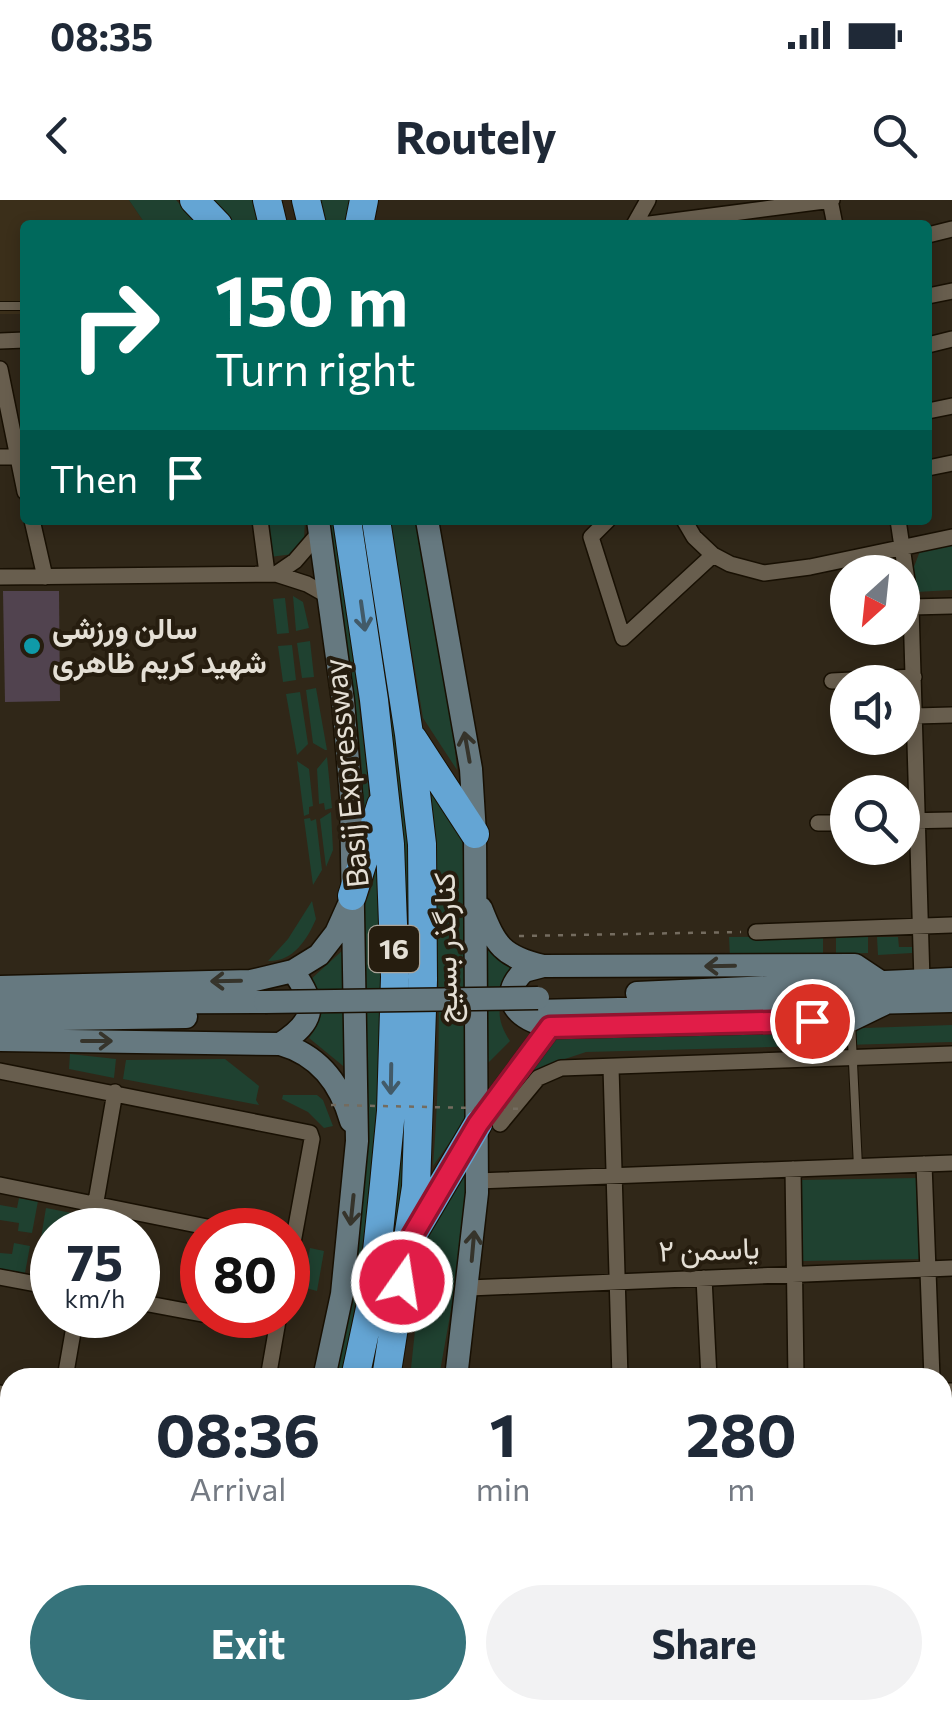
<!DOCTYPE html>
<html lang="en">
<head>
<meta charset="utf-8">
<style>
  :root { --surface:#fff; --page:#f2f2f3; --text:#1f2937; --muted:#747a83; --accent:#36737b }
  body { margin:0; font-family:Commissioner,Vazirmatn,sans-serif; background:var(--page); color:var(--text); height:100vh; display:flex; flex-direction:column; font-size:38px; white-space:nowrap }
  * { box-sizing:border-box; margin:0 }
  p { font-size:32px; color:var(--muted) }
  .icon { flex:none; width:55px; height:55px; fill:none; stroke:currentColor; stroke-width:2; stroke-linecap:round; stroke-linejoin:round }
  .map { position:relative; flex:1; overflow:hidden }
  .sheet { position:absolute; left:0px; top:1168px; width:952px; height:352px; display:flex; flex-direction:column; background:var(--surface); border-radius:30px 30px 0 0; box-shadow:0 5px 15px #0003 }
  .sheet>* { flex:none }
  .top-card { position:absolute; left:20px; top:20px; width:912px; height:305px; border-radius:10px; box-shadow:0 5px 15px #0003; background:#00695c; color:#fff; overflow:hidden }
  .needle { width:65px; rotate:207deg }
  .tools { position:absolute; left:830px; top:355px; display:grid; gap:20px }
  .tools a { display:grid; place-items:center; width:90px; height:90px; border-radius:50%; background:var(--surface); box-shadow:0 5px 15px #0003; font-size:50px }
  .speed { position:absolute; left:30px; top:1008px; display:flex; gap:20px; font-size:50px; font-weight:700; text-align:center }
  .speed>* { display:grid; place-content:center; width:130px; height:130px; border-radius:50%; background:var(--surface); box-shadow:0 5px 15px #0003; line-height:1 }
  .speed small { font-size:25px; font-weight:400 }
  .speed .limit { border:15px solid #d22; background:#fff; color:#111 }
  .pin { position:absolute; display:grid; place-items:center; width:85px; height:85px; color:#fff; margin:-42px; border:5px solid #fff; border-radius:50%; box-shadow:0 2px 10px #0007 }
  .me { position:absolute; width:110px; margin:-55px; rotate:13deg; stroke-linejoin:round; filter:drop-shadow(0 0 8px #0008) }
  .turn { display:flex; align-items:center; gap:35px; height:210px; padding:0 30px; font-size:45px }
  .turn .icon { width:130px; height:130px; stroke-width:2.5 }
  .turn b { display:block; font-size:70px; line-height:85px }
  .then { display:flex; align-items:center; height:95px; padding:0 30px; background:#0003; gap:20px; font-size:38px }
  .eta { display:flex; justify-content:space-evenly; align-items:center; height:170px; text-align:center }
  .eta b { font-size:60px; font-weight:700; line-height:70px }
  .button { display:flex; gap:20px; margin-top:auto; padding:20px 30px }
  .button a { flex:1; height:115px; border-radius:60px; background:var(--accent); color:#fff; font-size:40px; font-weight:700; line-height:115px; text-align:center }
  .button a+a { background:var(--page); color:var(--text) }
  .status { display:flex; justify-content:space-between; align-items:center; height:70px; padding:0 50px; background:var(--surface); direction:ltr }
  .status svg { height:28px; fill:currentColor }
  header { display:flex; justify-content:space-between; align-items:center; height:130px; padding:0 30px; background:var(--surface); font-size:45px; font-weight:700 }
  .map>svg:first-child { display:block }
  .built { fill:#3b2f1a }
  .green { fill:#1f4130 }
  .building { fill:#51434f }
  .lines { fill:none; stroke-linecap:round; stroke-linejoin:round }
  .service-casing { stroke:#181003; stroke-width:10 }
  .minor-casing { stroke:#181003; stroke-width:18 }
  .secondary-casing { stroke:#181003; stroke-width:25 }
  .trunk-casing { stroke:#181003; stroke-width:30 }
  .path { stroke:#746c5f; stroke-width:2.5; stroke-dasharray:5 8; stroke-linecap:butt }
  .service { stroke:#685e4e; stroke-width:8 }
  .minor { stroke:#685e4e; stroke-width:15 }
  .secondary { stroke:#667980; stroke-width:22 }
  .trunk { stroke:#64a5d4; stroke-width:28 }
  .secondary-bridge-casing { stroke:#181003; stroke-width:25; stroke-linecap:butt }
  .path-bridge { stroke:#746c5f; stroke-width:2.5; stroke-dasharray:5 8; stroke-linecap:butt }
  .secondary-bridge { stroke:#667980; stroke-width:22 }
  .oneway { stroke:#425a68 }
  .oneway2 { stroke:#36342b }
  .route-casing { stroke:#92132f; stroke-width:25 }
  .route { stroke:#e11d48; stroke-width:18 }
  .culture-dot { fill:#0f9aa8; stroke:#261d0f; stroke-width:4 }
  .labels { text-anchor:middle; stroke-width:8; stroke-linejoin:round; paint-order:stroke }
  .shield { fill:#261d0f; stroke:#aba59a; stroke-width:2.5 }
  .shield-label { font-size:28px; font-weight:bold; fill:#e4dfd5 }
  .poi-label { font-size:30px; font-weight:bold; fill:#e4dfd5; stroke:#261d0f; text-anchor:start }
  .street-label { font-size:30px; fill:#e4dfd5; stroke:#261d0f }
</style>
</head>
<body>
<div class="status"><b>08:35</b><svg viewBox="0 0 49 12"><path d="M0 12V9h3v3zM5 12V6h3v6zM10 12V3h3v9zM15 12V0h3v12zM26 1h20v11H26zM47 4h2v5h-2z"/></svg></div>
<header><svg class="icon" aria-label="back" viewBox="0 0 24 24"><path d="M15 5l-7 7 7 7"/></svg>Routely<svg class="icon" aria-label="search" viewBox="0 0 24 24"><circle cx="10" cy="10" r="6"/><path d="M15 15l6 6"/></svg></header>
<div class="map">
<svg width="952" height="1519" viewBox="0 0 952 1519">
  <rect width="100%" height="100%" fill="#302718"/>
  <path class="built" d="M0 0H129L146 25H25V114H0Z"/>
  <path class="green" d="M129 0H176L200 25H146Z
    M210 0H257L263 25H233Z
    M315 0H352L347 25H321Z
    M265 320H305L304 340 293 354 270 357Z
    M326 320H332L348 416 368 581 369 607 364 614C362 516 342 417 326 320Z
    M360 320H363L406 599 414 749 403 996 375 1178 367 1177 406 749 399 599Z
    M390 320H418L451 510 457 570 423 518Z
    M952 343V390L916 392 912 372 920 351Z
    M293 396 303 402 309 428 296 431Z
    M285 398 289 433 277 434 273 399Z
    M310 441 314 477 302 478 297 443Z
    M292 445 296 480 283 482 278 446Z
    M316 488 327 550H325L313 543 306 490Z
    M300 492 308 544 297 555 286 494Z
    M327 557 332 608 325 610 324 603 319 604 317 569Z
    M297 561 309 569 313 606 309 607V614L304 616Z
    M430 575 462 629 465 707 466 919 433 966C444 835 437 706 430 575Z
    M331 612 333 650 326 667 320 619Z
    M310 618 311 621 316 619 322 670 313 685 304 619Z
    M380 650 382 862 369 1020 343 1177 332 1178 347 1104 359 722 373 683Z
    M312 701 316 719C307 740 293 762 268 761L288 739Z
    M868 735V753L836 754V736Z
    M823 736V757L730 758 729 737Z
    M877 737H898L899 747H912V753L878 755Z
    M483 741 503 764 516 771C501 799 491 812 510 841L482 869Z
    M343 750 348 870 309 838C325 817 325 800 310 780Z
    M952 825V842L586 852 556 862 529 882 519 875 550 839Z
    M70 854 116 859 114 878 69 869Z
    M225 859 259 886 256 900 259 905 123 879 126 860Z
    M283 895H317L323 900 333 926 324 928 308 912 282 899Z
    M470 949 457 1076 439 1177 410 1178 426 1026Z
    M919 978 921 1059 803 1061 802 980Z
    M19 998 38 1001 32 1033 18 1031 19 1023 0 1020V1005L17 1008Z
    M46 1008 77 1014 75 1030H52V1040L41 1038Z
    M14 1043 30 1046 25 1073 0 1069V1053L12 1054Z
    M38 1048 52 1050V1078L34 1075Z
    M310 1048 324 1051 317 1091 302 1087Z"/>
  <path class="building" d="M3 391H59L60 501 5 502Z"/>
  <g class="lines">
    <g class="service-casing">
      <path id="service" d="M0 106H25
        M851 821 858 967"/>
    </g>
    <g class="minor-casing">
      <path id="minor" d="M830 0 835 25
        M634 25 648 0
        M642 25 832 0
        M928 35 952 29
        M928 96 952 91
        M0 141 25 140
        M928 145 952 139
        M0 169 25 292
        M928 211 952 206
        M0 257H25
        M928 268 952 263
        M32 320 45 377
        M260 320 267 373
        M608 320 591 337 623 438 713 355
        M684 320 694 337 713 355 730 364 764 373 810 367 952 337
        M898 320 911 407 922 781
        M276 374 295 361 320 332
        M0 377 276 374 307 384 330 397
        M911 407 952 406
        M832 481 914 477
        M915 516 952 515
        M902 621 952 620
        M818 623H848
        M756 732 952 725
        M611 867 620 1178
        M0 871 310 933 312 939 288 1070
        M500 924 538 878 561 868 952 854
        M924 964 932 1178
        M793 969 796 1178
        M477 981 952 963
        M0 985 222 1030
        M91 1030 115 892
        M0 1077 52 1087
        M704 1078 709 1178
        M469 1088 952 1068
        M138 1102 202 1114
        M208 1115 277 1127
        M65 1178 76 1115
        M268 1178 279 1115
        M942 1191H952
        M0 1193 10 1195
        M942 1303H952
        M0 1354 10 1351
        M942 1411H952
        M0 1412 10 1416
        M942 1463H952
        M667 1510 668 1519
        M895 1510V1519
        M158 1519 161 1510"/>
    </g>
    <g class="secondary-casing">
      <path id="secondary" d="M318 320 343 501 351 597 357 941 342 1094 324 1178
        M427 320 471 569 475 634 477 993 456 1178
        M481 708C496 746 502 756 543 766L855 765 882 783
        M543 766 524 771C496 798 518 819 548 826
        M0 787 251 781 293 771 319 755 336 733 349 704
        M637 793 952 779
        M0 803 265 802
        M536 811 952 801
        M0 820 186 817
        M0 840 280 844C319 855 340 883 351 921
        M280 844C316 821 317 805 293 771
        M478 924 550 827 851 820 884 804
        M221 1519 225 1510
        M366 1519 369 1510"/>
    </g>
    <g class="trunk-casing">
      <path id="trunk" d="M194 0 218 25
        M267 0 273 25
        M306 0 312 25
        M359 25 364 0
        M347 320 374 500 390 644 395 777 391 911 384 984 372 1099 355 1178
        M376 320 409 534 422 644 423 780 416 987 386 1178
        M413 539 475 634
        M352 696 381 605
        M416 1029 478 924
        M253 1519 257 1510
        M286 1519 290 1510"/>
    </g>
    <path class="path" d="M519 736 741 732"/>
    <use href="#service" class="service"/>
    <use href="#minor" class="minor"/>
    <use href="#secondary" class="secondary"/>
    <use href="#trunk" class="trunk"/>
    <g class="secondary-bridge-casing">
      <path id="secondary-bridge" d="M265 802 538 798"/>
    </g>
    <path class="path-bridge" d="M331 905 526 909"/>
    <use href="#secondary-bridge" class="secondary-bridge"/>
  </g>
  <defs><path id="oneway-shaft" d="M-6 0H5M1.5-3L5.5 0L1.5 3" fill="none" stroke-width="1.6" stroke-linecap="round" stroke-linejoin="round" transform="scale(2.5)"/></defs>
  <g class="oneway">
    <use href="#oneway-shaft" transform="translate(363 416) rotate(82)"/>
    <use href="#oneway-shaft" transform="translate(391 879) rotate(91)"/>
  </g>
  <g class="oneway2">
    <use href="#oneway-shaft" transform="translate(467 547) rotate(-100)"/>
    <use href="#oneway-shaft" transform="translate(720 766) rotate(179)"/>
    <use href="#oneway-shaft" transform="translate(226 781) rotate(179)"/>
    <use href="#oneway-shaft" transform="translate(97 841)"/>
    <use href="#oneway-shaft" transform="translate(352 1010) rotate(96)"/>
    <use href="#oneway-shaft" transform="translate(473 1046) rotate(-85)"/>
  </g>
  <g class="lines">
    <g class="route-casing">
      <path id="route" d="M402 1082 408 1043 478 924 550 827 812 821"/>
    </g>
    <use href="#route" class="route"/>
  </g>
  <circle class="culture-dot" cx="32" cy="446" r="10"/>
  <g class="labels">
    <rect class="shield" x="369" y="726" width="50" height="46" rx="8"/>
    <g class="shield-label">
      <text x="394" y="759">16</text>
    </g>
    <g class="poi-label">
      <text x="52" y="439">سالن ورزشی<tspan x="52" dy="34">شهید کریم ظاهری</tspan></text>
    </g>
    <g class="street-label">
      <text transform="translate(347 573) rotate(-96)" y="10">Basij Expressway</text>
      <text transform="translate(446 748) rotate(-91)" y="10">کنارگذر بسیج</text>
      <text transform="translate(709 1050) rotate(-2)" y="10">یاسمن ۲</text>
    </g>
  </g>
</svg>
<div class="tools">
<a><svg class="needle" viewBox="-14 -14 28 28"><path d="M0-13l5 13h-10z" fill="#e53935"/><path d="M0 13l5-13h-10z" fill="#747a83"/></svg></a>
<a><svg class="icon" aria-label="sound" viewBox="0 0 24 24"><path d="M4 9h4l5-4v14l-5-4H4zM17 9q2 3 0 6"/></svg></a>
<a><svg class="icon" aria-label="search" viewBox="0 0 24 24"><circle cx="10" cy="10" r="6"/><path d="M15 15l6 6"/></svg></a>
</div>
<div class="speed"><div>75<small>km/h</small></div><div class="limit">80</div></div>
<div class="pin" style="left:812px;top:821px;background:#d93025"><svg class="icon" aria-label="arrive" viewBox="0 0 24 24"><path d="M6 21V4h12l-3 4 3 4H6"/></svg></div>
<svg class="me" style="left:402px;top:1082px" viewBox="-20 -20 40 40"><circle r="17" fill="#e11d48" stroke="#fff" stroke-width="3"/><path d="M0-11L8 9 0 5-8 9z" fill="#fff"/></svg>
<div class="top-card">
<div class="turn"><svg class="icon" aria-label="right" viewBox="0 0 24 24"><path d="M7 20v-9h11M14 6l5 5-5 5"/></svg><div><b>150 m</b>Turn right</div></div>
<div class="then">Then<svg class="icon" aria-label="arrive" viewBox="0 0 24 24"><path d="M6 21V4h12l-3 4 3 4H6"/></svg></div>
</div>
<section class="sheet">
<div class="eta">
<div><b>08:36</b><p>Arrival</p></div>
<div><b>1</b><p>min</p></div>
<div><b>280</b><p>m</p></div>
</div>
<div class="button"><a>Exit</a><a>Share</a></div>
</section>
</div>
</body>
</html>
